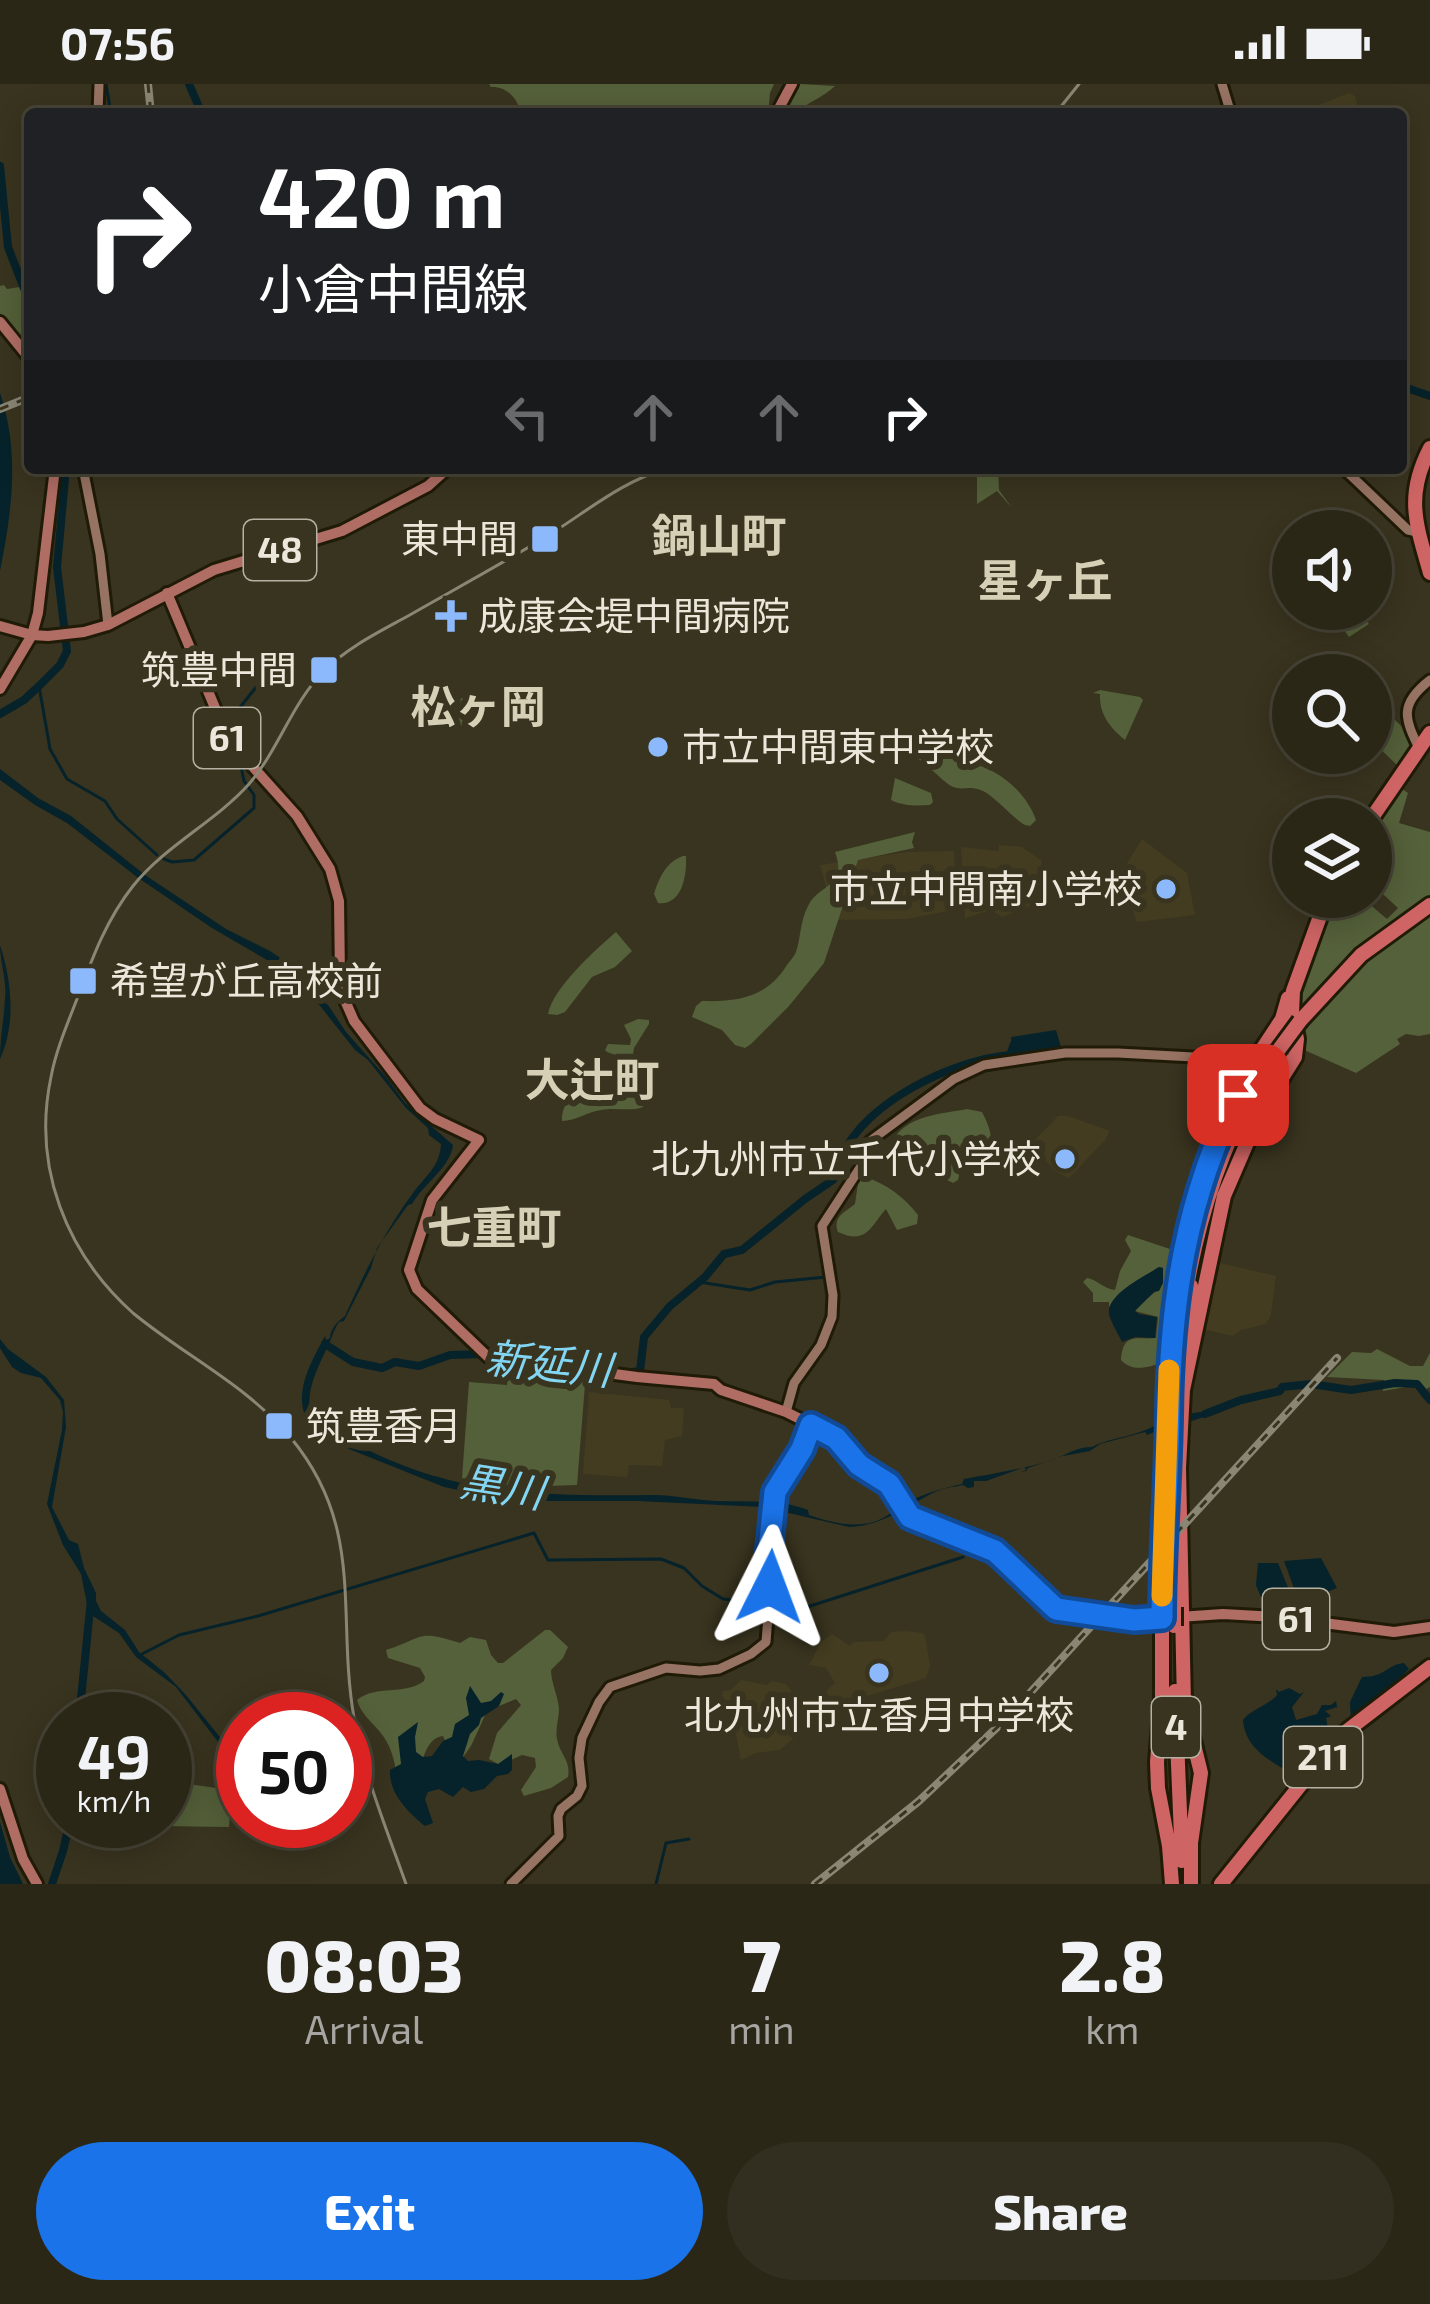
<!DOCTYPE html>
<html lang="en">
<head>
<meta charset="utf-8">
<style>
  :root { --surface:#2b2717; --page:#332f20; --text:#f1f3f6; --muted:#a6a5a1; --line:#474436; --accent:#1a73e8 }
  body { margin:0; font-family:"Exo 2","Noto Sans JP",sans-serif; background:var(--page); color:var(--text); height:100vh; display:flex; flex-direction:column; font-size:45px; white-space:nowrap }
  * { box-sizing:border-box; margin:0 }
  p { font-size:39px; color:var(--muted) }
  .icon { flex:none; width:66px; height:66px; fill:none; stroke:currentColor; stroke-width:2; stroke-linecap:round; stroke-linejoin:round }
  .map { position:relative; height:1800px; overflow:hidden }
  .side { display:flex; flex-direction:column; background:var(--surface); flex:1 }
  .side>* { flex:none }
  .hud { position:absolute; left:24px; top:24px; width:1383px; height:366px; border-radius:12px; box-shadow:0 6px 30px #0003,0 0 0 3px var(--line); background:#202124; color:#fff; overflow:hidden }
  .buttons { position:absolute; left:1272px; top:426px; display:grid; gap:24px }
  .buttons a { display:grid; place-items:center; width:120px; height:120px; border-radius:50%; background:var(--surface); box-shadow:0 6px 30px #0003,0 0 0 3px var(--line); font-size:60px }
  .speed { position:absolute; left:36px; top:1608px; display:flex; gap:24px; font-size:60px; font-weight:700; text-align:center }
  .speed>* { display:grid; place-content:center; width:156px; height:156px; border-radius:50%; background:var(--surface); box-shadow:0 6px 30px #0003,0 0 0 3px var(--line); line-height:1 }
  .speed small { font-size:30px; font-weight:400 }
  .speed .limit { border:18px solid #d22; background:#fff; color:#111 }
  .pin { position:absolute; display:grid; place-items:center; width:102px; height:102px; color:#fff; margin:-51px; border-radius:24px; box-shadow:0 6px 18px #0006 }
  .me { position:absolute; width:132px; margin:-66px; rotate:3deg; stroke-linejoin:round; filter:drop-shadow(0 0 9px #0008) }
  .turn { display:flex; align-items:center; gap:42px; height:252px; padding:0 36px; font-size:54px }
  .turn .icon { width:156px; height:156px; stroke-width:2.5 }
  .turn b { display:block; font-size:84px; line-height:102px }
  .lanes { display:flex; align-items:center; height:114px; padding:0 36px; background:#0003; justify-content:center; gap:60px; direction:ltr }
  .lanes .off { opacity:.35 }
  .eta { display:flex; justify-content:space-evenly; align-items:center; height:204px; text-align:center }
  .eta b { font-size:72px; font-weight:800; line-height:84px }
  .primary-button { display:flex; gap:24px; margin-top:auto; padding:24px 36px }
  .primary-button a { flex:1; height:138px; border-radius:72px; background:var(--accent); color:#fff; font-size:48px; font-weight:800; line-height:138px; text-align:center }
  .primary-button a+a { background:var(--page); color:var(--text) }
  .status { display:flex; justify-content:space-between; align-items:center; height:84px; padding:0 60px; background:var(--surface); direction:ltr }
  .status svg { height:33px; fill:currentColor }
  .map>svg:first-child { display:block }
  .built { fill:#433c20 }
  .green { fill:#546039 }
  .forest { fill:#55613a }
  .water { fill:#06222a }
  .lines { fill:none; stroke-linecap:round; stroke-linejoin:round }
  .stream { stroke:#06222a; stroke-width:3 }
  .river { stroke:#06222a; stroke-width:8 }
  .secondary-casing { stroke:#201b07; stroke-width:15 }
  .primary-casing { stroke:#201b07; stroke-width:16 }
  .highway-casing { stroke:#201b07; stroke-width:20 }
  .secondary { stroke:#977363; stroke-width:9 }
  .primary { stroke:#af6d64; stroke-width:10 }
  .highway { stroke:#ce6464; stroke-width:14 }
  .tram { stroke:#8a8674; stroke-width:3 }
  .rail-casing { stroke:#8a8674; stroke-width:8 }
  .rail { stroke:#39341f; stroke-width:3; stroke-dasharray:9; stroke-linecap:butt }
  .highway-bridge-casing { stroke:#201b07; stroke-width:20; stroke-linecap:butt }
  .highway-bridge { stroke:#ce6464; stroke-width:14 }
  .route-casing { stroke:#114b97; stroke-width:30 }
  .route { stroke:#1a73e8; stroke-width:21 }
  .slow { stroke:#f59e0b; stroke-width:21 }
  .poi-dot { fill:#8cb9fc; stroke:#39341f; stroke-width:4.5 }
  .labels { text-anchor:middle; stroke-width:12; stroke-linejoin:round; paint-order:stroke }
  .shield { fill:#39341f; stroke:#b6b2a3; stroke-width:3 }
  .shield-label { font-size:36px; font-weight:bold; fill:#ebe8db }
  .poi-label { font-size:39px; fill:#ebe8db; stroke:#39341f; text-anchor:end }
  .water-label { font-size:42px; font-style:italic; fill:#82d6f4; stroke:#39341f }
  .quarter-label { font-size:45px; font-weight:bold; fill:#d6d0b7; stroke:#39341f }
</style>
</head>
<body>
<div class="status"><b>07:56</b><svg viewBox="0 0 49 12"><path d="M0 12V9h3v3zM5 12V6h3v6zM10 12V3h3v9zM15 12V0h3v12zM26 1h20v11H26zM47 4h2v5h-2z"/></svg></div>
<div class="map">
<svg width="1430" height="1800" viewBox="0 0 1430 1800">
  <rect width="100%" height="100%" fill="#39341f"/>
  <path class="built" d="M1349 9 1355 12 1360 30H1319L1316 22Z
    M1142 755 1187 789 1195 831 1137 838 1133 826V804L1120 791Z
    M999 761 1022 763 1042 777 1034 820 1002 833 991 826 965 834 961 763 999 767Z
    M954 767 957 825 907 835 835 836 820 781 906 768Z
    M1058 1032H1068L1110 1047 1105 1056 1069 1094 1057 1088 1030 1061Z
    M1211 1177 1276 1192 1271 1231 1266 1240 1241 1246 1233 1252 1198 1244Z
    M589 1308 669 1316 671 1324H684L682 1352 665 1356 662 1382 629 1381 627 1393 583 1390Z
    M906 1547 923 1549 925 1552 930 1582 926 1594 838 1621 829 1631 821 1612 835 1599 826 1584 809 1581 821 1558 832 1550 850 1562 854 1558 884 1557 891 1548Z
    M741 1596 767 1601 771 1597 786 1600 810 1631 796 1652 780 1666 756 1669 741 1676 731 1624 722 1611 723 1607 731 1606Z"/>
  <path class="green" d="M4 201 7 205 20 203 30 222V267L0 231V202Z
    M977 384H998L999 406 1012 424 997 407 977 420Z
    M1329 525H1358L1369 540 1349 553Z
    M1100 606 1140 613 1143 616 1125 656C1110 644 1099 630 1100 610L1093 609Z
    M475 609 470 642 458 641 448 624V620Z
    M1371 626C1392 628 1406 644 1414 663L1399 683 1371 656Z
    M509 1278 586 1288 577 1401 517 1403 462 1394 469 1298 507 1301Z
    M182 1699 216 1704 230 1729 229 1743 160 1742 159 1737H165V1724Z"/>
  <path class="forest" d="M489 0H774L770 9 768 30H521C518 15 507 2 491 3Z
    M800 0 835 2C823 14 808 17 796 30H781L796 3Z
    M894 650 941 655 957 677C991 679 1025 704 1036 736L1030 742 1025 741C1011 733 991 707 977 705 966 702 959 708 948 700 927 683 919 670 891 662L890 656Z
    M895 694 931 709 933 718 930 721C916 722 903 722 891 716Z
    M1402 705 1408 709 1399 739 1430 748V950L1419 952 1406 950 1397 955 1400 960 1356 989 1302 965 1298 919 1302 901 1334 813H1361L1387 835 1398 824 1371 799V747Z
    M915 748 912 758 914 764 858 776 824 879 789 922 751 960 745 964 735 961 722 946 692 933 696 922 702 917C736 918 765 914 785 884 788 879 794 873 796 868 801 853 800 837 808 822 819 799 848 804 835 768Z
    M683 772H686C687 792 682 822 658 819L654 810C659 794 666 778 683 772Z
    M616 848 632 867 615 883 592 893 565 928 557 931 548 930C552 905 596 865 616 848Z
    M638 935 649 936V940L634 964 632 977 607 968 605 966 608 960 630 961 631 955 624 941Z
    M625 1006 644 1021 643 1023C629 1028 616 1023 601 1026 587 1028 576 1037 562 1037 562 1001 600 1010 625 1006Z
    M967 1025 982 1028C1002 1066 986 1070 954 1082L959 1091 958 1096 953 1099 933 1089 940 1070 902 1059 894 1054C910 1031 941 1030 967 1025Z
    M864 1093C886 1099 904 1113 918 1131L917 1140 897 1146 886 1125C870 1143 867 1161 838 1148 832 1133 845 1128 855 1120L858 1099Z
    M1128 1151 1179 1168 1164 1278C1149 1283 1133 1289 1121 1276 1123 1248 1136 1256 1156 1254L1158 1233 1135 1227C1148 1207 1164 1213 1163 1184L1159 1183C1140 1195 1122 1204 1109 1223V1218H1093V1209L1083 1198 1087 1194C1098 1196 1104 1205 1115 1206L1120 1187 1131 1167 1125 1156Z
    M1377 1265 1410 1282H1423L1430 1269V1303L1424 1306 1412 1302 1383 1307 1384 1296 1327 1293 1352 1268 1371 1269Z
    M545 1546H550L568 1563 563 1574 551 1586C551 1599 558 1611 559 1625 559 1635 555 1645 557 1655 560 1671 571 1676 568 1693L551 1704 524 1712 521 1706 536 1683 535 1674 522 1671 500 1681 489 1675 497 1649 521 1621 516 1615 487 1627 471 1662 456 1683 443 1652C428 1654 425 1670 420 1682L397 1694C395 1677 391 1661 380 1648 370 1636 361 1630 357 1616 377 1600 404 1612 424 1597L425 1593 420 1584 388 1574 386 1566C425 1553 417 1545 460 1559L470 1553 486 1556 491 1571 498 1579H503Z"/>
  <path class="water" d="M0 309C20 368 12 427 0 487Z
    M0 685 38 714 71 732 145 791 226 845 270 867 289 880 314 905 316 913 328 921 346 948 386 993 405 1019 453 1061C450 1084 424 1099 412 1120L408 1121 377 1164 371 1184 344 1237 339 1238C333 1247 332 1254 327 1264 311 1297 294 1333 334 1356 346 1362 357 1368 370 1367 464 1413 551 1412 653 1411 674 1411 696 1416 717 1417 747 1418 781 1415 808 1426L809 1431C832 1439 861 1446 883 1434 891 1430 898 1422 907 1418 924 1410 943 1404 962 1400L964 1395C992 1390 1022 1385 1049 1377 1063 1373 1077 1362 1092 1363 1107 1355 1124 1354 1140 1348 1165 1339 1189 1324 1215 1329L1189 1338 1184 1335 1147 1351 1145 1348 1100 1360 1090 1367 1063 1372 1028 1384 1026 1387 1021 1388 1026 1386 1025 1383 986 1397H974V1403L968 1404 963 1401C953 1403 942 1404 933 1409 905 1423 882 1442 849 1443L763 1423 637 1417H541L481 1411 444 1403 329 1357C284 1329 304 1290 325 1252L326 1256 330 1254C330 1245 338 1237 345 1232 363 1191 386 1145 413 1109 425 1092 440 1083 441 1060L429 1051 428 1044 406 1024 368 976 355 966 298 894 212 844 137 793 67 739 35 721 0 696Z
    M0 861C12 898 16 940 0 975 0 953 4 935 5 914 7 895 0 879 0 861Z
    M1056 946 1061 963 1014 971 1011 953Z
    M1159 1183 1163 1184V1199L1159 1207 1154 1208 1135 1227 1139 1230 1157 1233 1155 1254 1135 1253 1122 1258C1119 1251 1110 1237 1109 1230 1106 1210 1146 1192 1159 1183Z
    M0 1255 8 1265 46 1293 64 1316 66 1343 52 1423 69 1456 78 1460 84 1484 96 1509V1517L101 1527 125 1546 139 1568 165 1589 186 1611 223 1657 242 1691 243 1702 238 1691 229 1695 237 1689 219 1659 176 1603 136 1573 119 1549 93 1532 87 1520 81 1490 63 1461 47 1420 62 1346 63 1328 60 1316 41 1294 21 1289 12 1283 0 1264Z
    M1321 1474 1337 1504 1314 1513 1298 1515 1284 1477Z
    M1258 1479H1278L1293 1516 1281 1518 1261 1513 1256 1501Z
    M1404 1579 1409 1585 1404 1590 1408 1592 1351 1641 1350 1618 1362 1593C1386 1593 1386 1581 1404 1579Z
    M470 1602 481 1619 491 1617 501 1608 504 1610 499 1622 481 1634 479 1641 470 1650 463 1672 468 1677 479 1676 498 1680 512 1670V1686L508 1690 497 1692 484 1705 471 1708 463 1703 453 1713 439 1705 428 1708 425 1715 433 1739 425 1742C408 1728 389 1710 390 1686L401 1680 398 1653 418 1638 415 1653 416 1668 423 1673 432 1672 443 1657 452 1653 455 1640 469 1631 466 1614Z
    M1289 1604 1300 1610 1304 1608 1292 1623 1296 1636 1317 1630 1322 1621H1331L1336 1617 1337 1623 1325 1627 1331 1632 1326 1634 1328 1645C1316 1666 1300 1674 1282 1684 1262 1672 1245 1660 1243 1636 1251 1625 1268 1622 1277 1611L1276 1605 1279 1608Z
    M0 1738 10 1773 23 1800H0Z"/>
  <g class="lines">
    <path class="stream" d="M106 0 111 30
      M663 384 667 391 706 384
      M39 602 50 665 67 695 105 717 117 735 157 771
      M229 643 230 636 284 568
      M164 775 172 778 194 776 254 724V711L244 697 239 673
      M699 1198 750 1206 775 1198 826 1193
      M775 1521 807 1523 963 1473
      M142 1570 179 1551 258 1532 534 1449 548 1476 661 1475 684 1484 702 1502 723 1515 765 1520
      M656 1800 666 1759 689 1755"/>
    <path class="river" d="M189 0 202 30
      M0 82 8 163 30 220
      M1401 302 1430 312
      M0 630 24 616 39 602 60 581 67 567 57 483 66 384
      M842 1072C865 1018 953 976 1010 971L1014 960 1019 959
      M325 1260 353 1278 382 1284 395 1278 419 1282 450 1271 486 1270
      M632 1288 640 1287 644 1253 670 1222 705 1193 724 1170 742 1166 805 1115 833 1096
      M1205 1330 1241 1316 1280 1307 1282 1303 1311 1300 1351 1306 1395 1299 1417 1300 1430 1316
      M79 1635 91 1515
      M52 1800 63 1767 70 1737"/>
    <g class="secondary-casing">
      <path id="secondary" d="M1222 0 1231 30
        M98 30 99 0
        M83 384 100 470 108 541
        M1343 384 1408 446 1417 448
        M1420 666C1404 634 1399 620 1430 596
        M786 1328 794 1299 821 1261 832 1233 833 1211 822 1142 869 1070 870 1057 954 995 984 981 1065 969H1118L1212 974 1230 979 1251 990
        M511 1800 559 1752 558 1732 561 1725 577 1712 582 1702 579 1674 582 1654 599 1618 610 1603 666 1584 700 1587 719 1585 751 1570 766 1558 772 1481 769 1465 774 1415 802 1365 811 1341"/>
    </g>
    <g class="primary-casing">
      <path id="primary" d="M776 30 792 0
        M0 238 30 275
        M167 509 228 655 297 732 330 785 339 817 340 894 344 914 354 937 420 1024 435 1035 479 1056 432 1116 409 1186 417 1205 488 1273 637 1293 714 1300 721 1306 786 1328 830 1350 859 1381 889 1400 910 1433 995 1467 1056 1524 1134 1536 1223 1530 1277 1533 1394 1548 1430 1543
        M0 542 32 551 48 552 84 548 108 541 214 486 342 447 428 402 448 384
        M0 605 32 551 38 529 55 384
        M0 1705 23 1775 37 1800"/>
    </g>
    <g class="highway-casing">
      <path id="highway" d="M1430 364C1405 412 1416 440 1430 489
        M1371 735 1430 649
        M1300 937 1361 871 1430 821
        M1265 995 1281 971
        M1186 1208C1198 1138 1219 1071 1252 1009
        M1179 1293 1191 1202
        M1175 1607 1182 1777
        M1172 1800 1169 1762 1158 1704 1157 1678 1162 1615V1448L1169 1283 1180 1184 1197 1109 1216 1058 1247 988 1282 935 1288 914
        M1191 1800V1759L1201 1689 1184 1620 1179 1384 1183 1306 1224 1112 1259 1031 1295 973 1297 955 1292 929 1293 907 1327 813
        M1221 1800 1331 1663 1348 1646 1430 1583"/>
    </g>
    <use href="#secondary" class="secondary"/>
    <use href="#primary" class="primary"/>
    <use href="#highway" class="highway"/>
    <path class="tram" d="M1055 30 1079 0
      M406 1800C387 1746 364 1691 354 1634 336 1530 366 1445 291 1354 248 1302 185 1272 133 1229 66 1169 32 1083 51 993 56 966 67 941 77 915 92 875 106 836 133 802 166 761 215 738 249 700 279 665 292 619 324 587 348 563 379 548 408 532 450 508 492 485 534 460 580 434 616 399 668 384"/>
    <g class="rail-casing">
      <path id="rail" d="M148 0 151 30
        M0 325 30 313
        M815 1800 919 1717 1007 1634 1337 1274"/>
    </g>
    <use href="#rail" class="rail"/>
    <g class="highway-bridge-casing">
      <path id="highway-bridge" d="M1277 968 1300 937
        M1252 1009 1262 993
        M1174 1523V1542"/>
    </g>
    <use href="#highway-bridge" class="highway-bridge"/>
  </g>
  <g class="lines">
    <g class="route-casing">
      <path id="route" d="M770 1503 772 1481 769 1466 775 1408 802 1365 811 1341 836 1354 859 1381 889 1400 910 1433 995 1467 1056 1525 1134 1536 1162 1534C1162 1467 1168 1399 1169 1332 1170 1220 1186 1112 1238 1011"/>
    </g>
    <use href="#route" class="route"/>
    <path class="slow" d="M1162 1512 1169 1286"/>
  </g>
  <g class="poi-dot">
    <rect x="530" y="440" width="30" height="30" rx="6"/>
    <path d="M445 514h12v12h12v12h-12v12h-12v-12h-12v-12h12z"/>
    <rect x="309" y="571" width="30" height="30" rx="6"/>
    <circle cx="658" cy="663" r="12"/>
    <circle cx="1166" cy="805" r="12"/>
    <rect x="68" y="882" width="30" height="30" rx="6"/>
    <circle cx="1065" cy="1075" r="12"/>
    <rect x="264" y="1327" width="30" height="30" rx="6"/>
    <circle cx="879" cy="1589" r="12"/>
  </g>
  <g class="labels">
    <g class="shield">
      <rect x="244" y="436" width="72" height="60" rx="9"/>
      <rect x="194" y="624" width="66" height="60" rx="9"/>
      <rect x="1263" y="1505" width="66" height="60" rx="9"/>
      <rect x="1152" y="1613" width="48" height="60" rx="9"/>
      <rect x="1284" y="1643" width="78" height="60" rx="9"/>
    </g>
    <g class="shield-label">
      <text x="280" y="479">48</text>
      <text x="227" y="667">61</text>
      <text x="1296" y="1548">61</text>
      <text x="1176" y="1656">4</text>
      <text x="1323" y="1686">211</text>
    </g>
    <g class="poi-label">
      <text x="518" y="469">東中間</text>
      <text x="478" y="546" text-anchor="start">成康会堤中間病院</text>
      <text x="297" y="600">筑豊中間</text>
      <text x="682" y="677" text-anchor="start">市立中間東中学校</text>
      <text x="1142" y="819">市立中間南小学校</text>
      <text x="110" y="911" text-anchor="start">希望が丘高校前</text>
      <text x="1041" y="1089">北九州市立千代小学校</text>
      <text x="306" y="1356" text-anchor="start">筑豊香月</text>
      <text x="879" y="1645" text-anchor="middle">北九州市立香月中学校</text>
    </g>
    <g class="water-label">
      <text transform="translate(549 1280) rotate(6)" y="15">新延川</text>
      <text transform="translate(502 1403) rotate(9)" y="15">黒川</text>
    </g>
    <g class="quarter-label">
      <text x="719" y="468">鍋山町</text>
      <text x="1045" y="513">星ヶ丘</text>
      <text x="478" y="639">松ヶ岡</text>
      <text x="592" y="1012">大辻町</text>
      <text x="494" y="1160">七重町</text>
    </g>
  </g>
</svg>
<div class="buttons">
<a><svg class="icon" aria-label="sound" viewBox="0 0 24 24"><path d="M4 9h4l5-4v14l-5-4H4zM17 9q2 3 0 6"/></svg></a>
<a><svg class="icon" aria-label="search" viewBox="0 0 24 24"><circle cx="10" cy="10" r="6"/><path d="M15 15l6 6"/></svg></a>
<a><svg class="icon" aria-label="layers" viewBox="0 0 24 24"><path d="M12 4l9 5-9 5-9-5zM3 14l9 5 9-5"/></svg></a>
</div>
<div class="speed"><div>49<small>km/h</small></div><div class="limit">50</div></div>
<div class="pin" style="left:1238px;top:1011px;background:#d93025"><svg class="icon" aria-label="arrive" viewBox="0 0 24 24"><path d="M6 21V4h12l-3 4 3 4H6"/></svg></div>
<svg class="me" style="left:770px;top:1503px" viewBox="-20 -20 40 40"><path d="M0-17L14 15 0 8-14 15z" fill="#1a73e8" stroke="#fff" stroke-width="4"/></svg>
<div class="hud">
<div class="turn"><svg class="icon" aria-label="right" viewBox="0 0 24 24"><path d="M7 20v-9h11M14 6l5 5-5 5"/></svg><div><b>420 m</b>小倉中間線</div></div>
<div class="lanes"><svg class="icon off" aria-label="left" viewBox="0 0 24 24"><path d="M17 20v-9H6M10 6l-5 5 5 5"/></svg><svg class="icon off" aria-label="ahead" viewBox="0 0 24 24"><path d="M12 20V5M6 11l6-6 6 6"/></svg><svg class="icon off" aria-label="ahead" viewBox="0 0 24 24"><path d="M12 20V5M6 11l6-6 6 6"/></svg><svg class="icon" aria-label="right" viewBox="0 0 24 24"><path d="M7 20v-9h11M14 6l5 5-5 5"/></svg></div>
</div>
</div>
<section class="side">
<div class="eta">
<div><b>08:03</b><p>Arrival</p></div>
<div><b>7</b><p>min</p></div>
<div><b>2.8</b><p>km</p></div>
</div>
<div class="primary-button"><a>Exit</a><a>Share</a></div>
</section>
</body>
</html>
